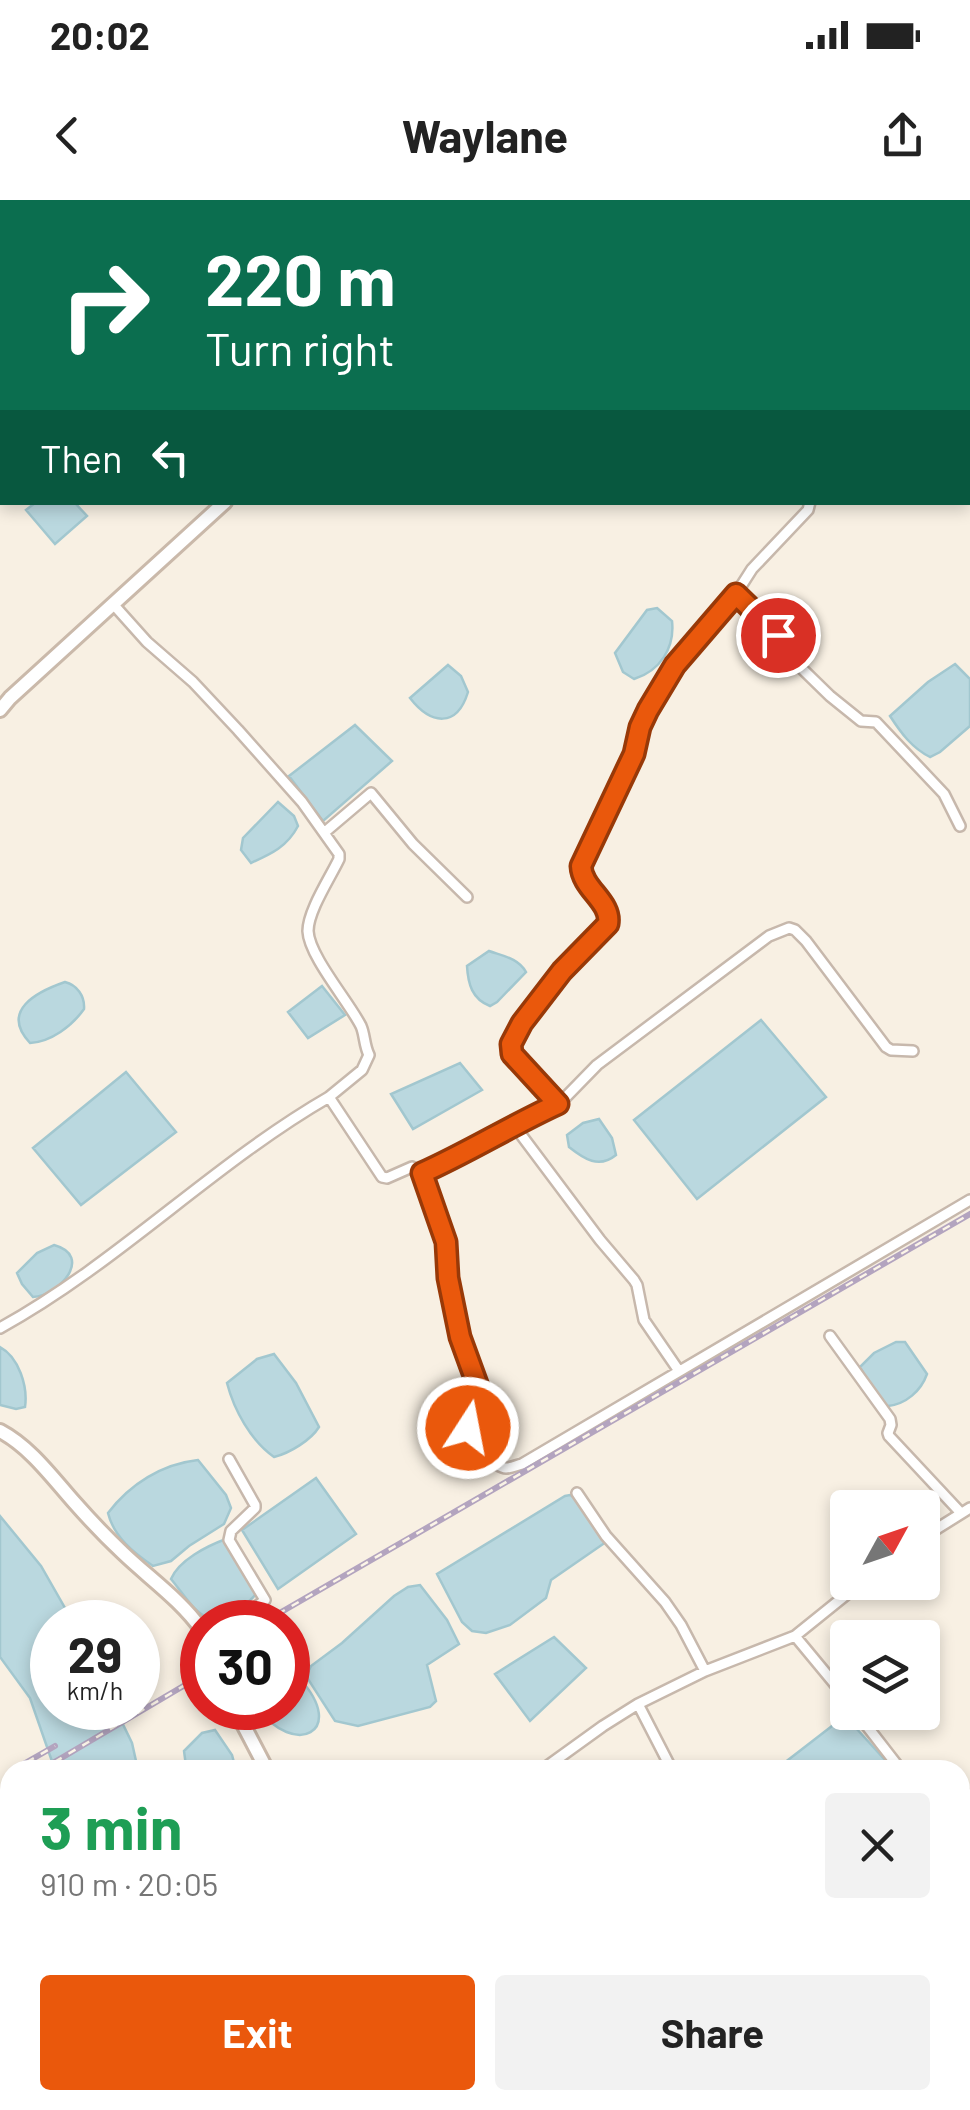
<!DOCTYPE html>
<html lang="en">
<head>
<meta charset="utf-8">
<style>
  :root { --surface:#fff; --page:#f2f2f2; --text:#222; --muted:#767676; --accent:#ea580c }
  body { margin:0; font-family:Barlow,sans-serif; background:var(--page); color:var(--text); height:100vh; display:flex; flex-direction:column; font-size:38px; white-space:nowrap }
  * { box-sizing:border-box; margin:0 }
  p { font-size:32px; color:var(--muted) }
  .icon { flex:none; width:55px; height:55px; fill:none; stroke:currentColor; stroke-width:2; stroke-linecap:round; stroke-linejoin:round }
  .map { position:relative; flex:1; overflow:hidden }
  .panel { position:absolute; left:0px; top:1560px; width:970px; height:350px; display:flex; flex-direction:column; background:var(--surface); border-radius:30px 30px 0 0; box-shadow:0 5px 15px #0003 }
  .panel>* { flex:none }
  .guide { position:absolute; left:0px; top:0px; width:970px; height:305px; box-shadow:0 5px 15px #0003; background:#0b6e4f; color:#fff; overflow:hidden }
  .needle { width:65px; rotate:50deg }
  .fabs { position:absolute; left:830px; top:1290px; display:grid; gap:20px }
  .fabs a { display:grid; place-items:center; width:110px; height:110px; border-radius:10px; background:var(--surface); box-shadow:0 5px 15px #0003; font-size:50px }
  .speed { position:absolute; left:30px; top:1400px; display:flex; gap:20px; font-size:50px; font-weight:700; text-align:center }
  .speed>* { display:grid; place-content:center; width:130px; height:130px; border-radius:50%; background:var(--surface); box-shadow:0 5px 15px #0003; line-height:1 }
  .speed small { font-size:25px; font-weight:400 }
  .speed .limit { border:15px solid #d22; background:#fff; color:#111 }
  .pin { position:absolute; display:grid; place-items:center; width:85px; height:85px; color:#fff; margin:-42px; border:5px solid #fff; border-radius:50%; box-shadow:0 2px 10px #0007 }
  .me { position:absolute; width:110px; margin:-55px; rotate:11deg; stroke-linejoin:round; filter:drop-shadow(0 0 8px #0008) }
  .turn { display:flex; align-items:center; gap:35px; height:210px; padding:0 40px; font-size:45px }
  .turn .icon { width:130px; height:130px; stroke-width:2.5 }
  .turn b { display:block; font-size:70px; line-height:85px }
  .then { display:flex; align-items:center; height:95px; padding:0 40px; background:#0003; gap:20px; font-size:38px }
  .round { display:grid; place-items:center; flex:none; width:105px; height:105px; border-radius:10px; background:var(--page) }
  .head { display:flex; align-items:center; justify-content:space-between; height:170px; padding:0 40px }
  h1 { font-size:60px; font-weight:700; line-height:75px; color:#1e9e55 }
  .primary-button { display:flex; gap:20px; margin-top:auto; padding:20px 40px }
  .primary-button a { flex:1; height:115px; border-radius:10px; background:var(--accent); color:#fff; font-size:40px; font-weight:700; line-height:115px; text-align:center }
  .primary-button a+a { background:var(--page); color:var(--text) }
  .status { display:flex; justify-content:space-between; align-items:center; height:70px; padding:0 50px; background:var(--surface); direction:ltr }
  .status svg { height:28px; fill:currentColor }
  header { display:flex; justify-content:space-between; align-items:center; height:130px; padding:0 40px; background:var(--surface); font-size:45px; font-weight:700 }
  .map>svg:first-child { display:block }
  .water { fill:#bad8df; stroke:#a2c7cf; stroke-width:2.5 }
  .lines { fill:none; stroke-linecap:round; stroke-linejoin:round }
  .minor-casing { stroke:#c7b8ac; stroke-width:14 }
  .tertiary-casing { stroke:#c7b8ac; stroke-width:16 }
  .secondary-casing { stroke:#cab9aa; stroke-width:18 }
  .minor { stroke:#fff; stroke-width:9 }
  .tertiary { stroke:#fff; stroke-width:11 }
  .secondary { stroke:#fff; stroke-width:12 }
  .rail-casing { stroke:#b3a4bf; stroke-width:6 }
  .rail { stroke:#fcf5e8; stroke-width:2.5; stroke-dasharray:8; stroke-linecap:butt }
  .route-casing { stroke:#983908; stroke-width:25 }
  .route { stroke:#ea580c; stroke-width:18 }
</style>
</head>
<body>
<div class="status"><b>20:02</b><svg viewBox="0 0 49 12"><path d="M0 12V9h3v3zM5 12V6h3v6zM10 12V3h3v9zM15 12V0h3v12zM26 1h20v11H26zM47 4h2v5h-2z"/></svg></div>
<header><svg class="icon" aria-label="back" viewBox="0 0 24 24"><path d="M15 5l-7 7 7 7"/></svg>Waylane<svg class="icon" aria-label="share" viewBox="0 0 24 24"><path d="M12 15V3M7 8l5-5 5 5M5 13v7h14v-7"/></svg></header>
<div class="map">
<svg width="970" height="1910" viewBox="0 0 970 1910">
  <rect width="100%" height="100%" fill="#f8f0e3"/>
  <path class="water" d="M35 303H75L87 316 55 344 26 310Z
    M657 408 672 421C675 448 660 471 634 479L623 472 615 453 647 410Z
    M955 464 970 479V526L940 552 930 557C912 548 901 533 890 516L928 482Z
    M448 465 461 476 468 492C457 528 431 525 410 498Z
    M355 525 392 561 323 621 289 576Z
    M278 602 294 616 298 626C287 647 271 654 251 663L241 650 243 638Z
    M489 751C503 756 518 758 526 772L497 802 490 806C472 799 468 784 467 766Z
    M65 782C77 785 85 796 84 809 72 826 51 842 30 843 0 811 36 792 65 782Z
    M322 786 345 815 308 838 288 812Z
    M761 820 826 897 697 999 634 920Z
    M460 863 482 890 413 929 391 894Z
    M126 872 176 932 81 1005 33 948Z
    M599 919 612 938 616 955C599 969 584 959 569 947L567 935 583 923Z
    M54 1045C94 1056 59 1096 33 1097L22 1084 17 1073 37 1053Z
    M896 1142H905L927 1174C921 1191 906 1204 888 1206L879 1200 860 1167 874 1153Z
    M0 1147C19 1157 28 1187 25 1207L16 1209 0 1205Z
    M274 1154 296 1183 319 1227C311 1240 290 1253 274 1257 251 1241 234 1210 227 1183L257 1159Z
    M198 1260 226 1295 231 1308 224 1324 189 1346 171 1361 153 1366C133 1352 114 1337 108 1313 130 1284 162 1264 198 1260Z
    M316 1278 356 1334 278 1389 242 1330Z
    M570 1295 577 1299 606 1342 551 1380 546 1398 510 1425 486 1433 472 1431 462 1422 437 1374 565 1296Z
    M0 1316 41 1366 73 1422H52V1508H115L132 1543 138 1570H55L30 1498 0 1457Z
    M226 1339 256 1394C251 1400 245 1405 239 1410 206 1436 191 1403 171 1379 179 1360 207 1346 226 1339Z
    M420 1385 447 1420 459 1444 427 1465 436 1501 430 1507 358 1526 335 1521 306 1476 311 1466 342 1443 394 1396 408 1387Z
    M554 1437 586 1468 530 1521 495 1474Z
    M300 1479C348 1532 294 1558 258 1508H288V1482Z
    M845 1516 885 1560 875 1570H775Z
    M215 1530 232 1555 236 1570H190L186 1566 184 1551 202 1533Z"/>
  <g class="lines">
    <g class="minor-casing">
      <path id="minor" d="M791 2 792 0
        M736 394 778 435 790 457 830 496 861 521 876 522 944 594 960 626
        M113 404 147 442 193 482 238 530 302 602 339 654V659C330 678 308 711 308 731 309 756 349 802 361 826 365 835 364 845 369 855L362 870 329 897
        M325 632 371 593 413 644 467 697
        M559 904 512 854 511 844 522 823 563 771 608 724 610 718C602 700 582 687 581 666L634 554 640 527 647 510 675 465 736 394 752 369 808 310 810 302
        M513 924 600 1040 634 1080 637 1085 644 1120 679 1171
        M422 973 513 924 559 904 597 865 769 736 789 728 795 730 806 741 886 847 891 850 913 851
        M0 1128C118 1063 213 964 329 897L382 977 387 978 412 967 422 973 446 1042 448 1078 458 1122 460 1137 480 1192C483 1210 466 1215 468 1228 469 1240 495 1268 506 1268 512 1268 517 1265 522 1264L970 1000
        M830 1136 890 1219 891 1225 888 1233 889 1236 960 1312
        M229 1259 255 1305V1308L231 1331 229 1340 265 1400 237 1422
        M577 1293 606 1336 665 1402 681 1425 705 1471 795 1436 848 1500
        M922 1338 970 1308
        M795 1436 862 1382
        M638 1504 672 1570
        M856 1512 901 1570
        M542 1570 603 1526 638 1504 705 1471
        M960 1598 965 1594 970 1595
        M647 1900 660 1910
        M704 1910 715 1900"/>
    </g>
    <g class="tertiary-casing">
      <path id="tertiary" d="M490 0 492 2"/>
    </g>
    <g class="secondary-casing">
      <path id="secondary" d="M597 2 600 0
        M0 510 10 498 225 302
        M0 1231C30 1247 51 1276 74 1302 89 1319 106 1337 123 1353 149 1378 181 1400 202 1430
        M239 1508 244 1526 267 1570
        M493 1900 499 1910"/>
    </g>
    <use href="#minor" class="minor"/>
    <use href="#tertiary" class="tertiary"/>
    <use href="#secondary" class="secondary"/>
    <g class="rail-casing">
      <path id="rail" d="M264 1422 970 1014
        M13 1570 55 1546
        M41 1570 202 1475
        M0 1594 10 1589"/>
    </g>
    <use href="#rail" class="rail"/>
  </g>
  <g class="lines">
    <g class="route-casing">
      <path id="route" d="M468 1228C469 1213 483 1211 480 1192L460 1137 448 1078 446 1042 422 973C469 952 512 925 558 904L512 854 511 844 522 823 562 771 608 724C612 702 582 689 581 666L634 554 640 527 648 510 675 465 736 394 778 435"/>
    </g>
    <use href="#route" class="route"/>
  </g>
</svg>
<div class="fabs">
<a><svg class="needle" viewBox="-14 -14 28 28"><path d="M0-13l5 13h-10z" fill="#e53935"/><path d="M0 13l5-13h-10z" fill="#767676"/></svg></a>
<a><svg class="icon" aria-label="layers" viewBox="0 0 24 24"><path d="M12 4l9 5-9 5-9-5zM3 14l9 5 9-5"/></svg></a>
</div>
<div class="speed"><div>29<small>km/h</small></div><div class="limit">30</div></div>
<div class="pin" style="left:778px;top:435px;background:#d93025"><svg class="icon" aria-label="arrive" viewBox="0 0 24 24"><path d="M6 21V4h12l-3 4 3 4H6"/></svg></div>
<svg class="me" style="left:468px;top:1228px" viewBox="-20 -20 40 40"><circle r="17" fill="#ea580c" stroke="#fff" stroke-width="3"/><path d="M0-11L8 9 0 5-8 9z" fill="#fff"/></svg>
<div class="guide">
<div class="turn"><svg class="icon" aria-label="right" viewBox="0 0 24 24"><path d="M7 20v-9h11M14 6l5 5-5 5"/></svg><div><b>220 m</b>Turn right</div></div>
<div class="then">Then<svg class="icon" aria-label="left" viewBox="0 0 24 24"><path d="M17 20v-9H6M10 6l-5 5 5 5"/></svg></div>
</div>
<section class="panel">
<div class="head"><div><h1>3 min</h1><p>910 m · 20:05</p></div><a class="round"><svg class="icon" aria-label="close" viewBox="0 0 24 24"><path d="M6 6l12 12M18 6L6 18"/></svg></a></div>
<div class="primary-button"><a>Exit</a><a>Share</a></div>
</section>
</div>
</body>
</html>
